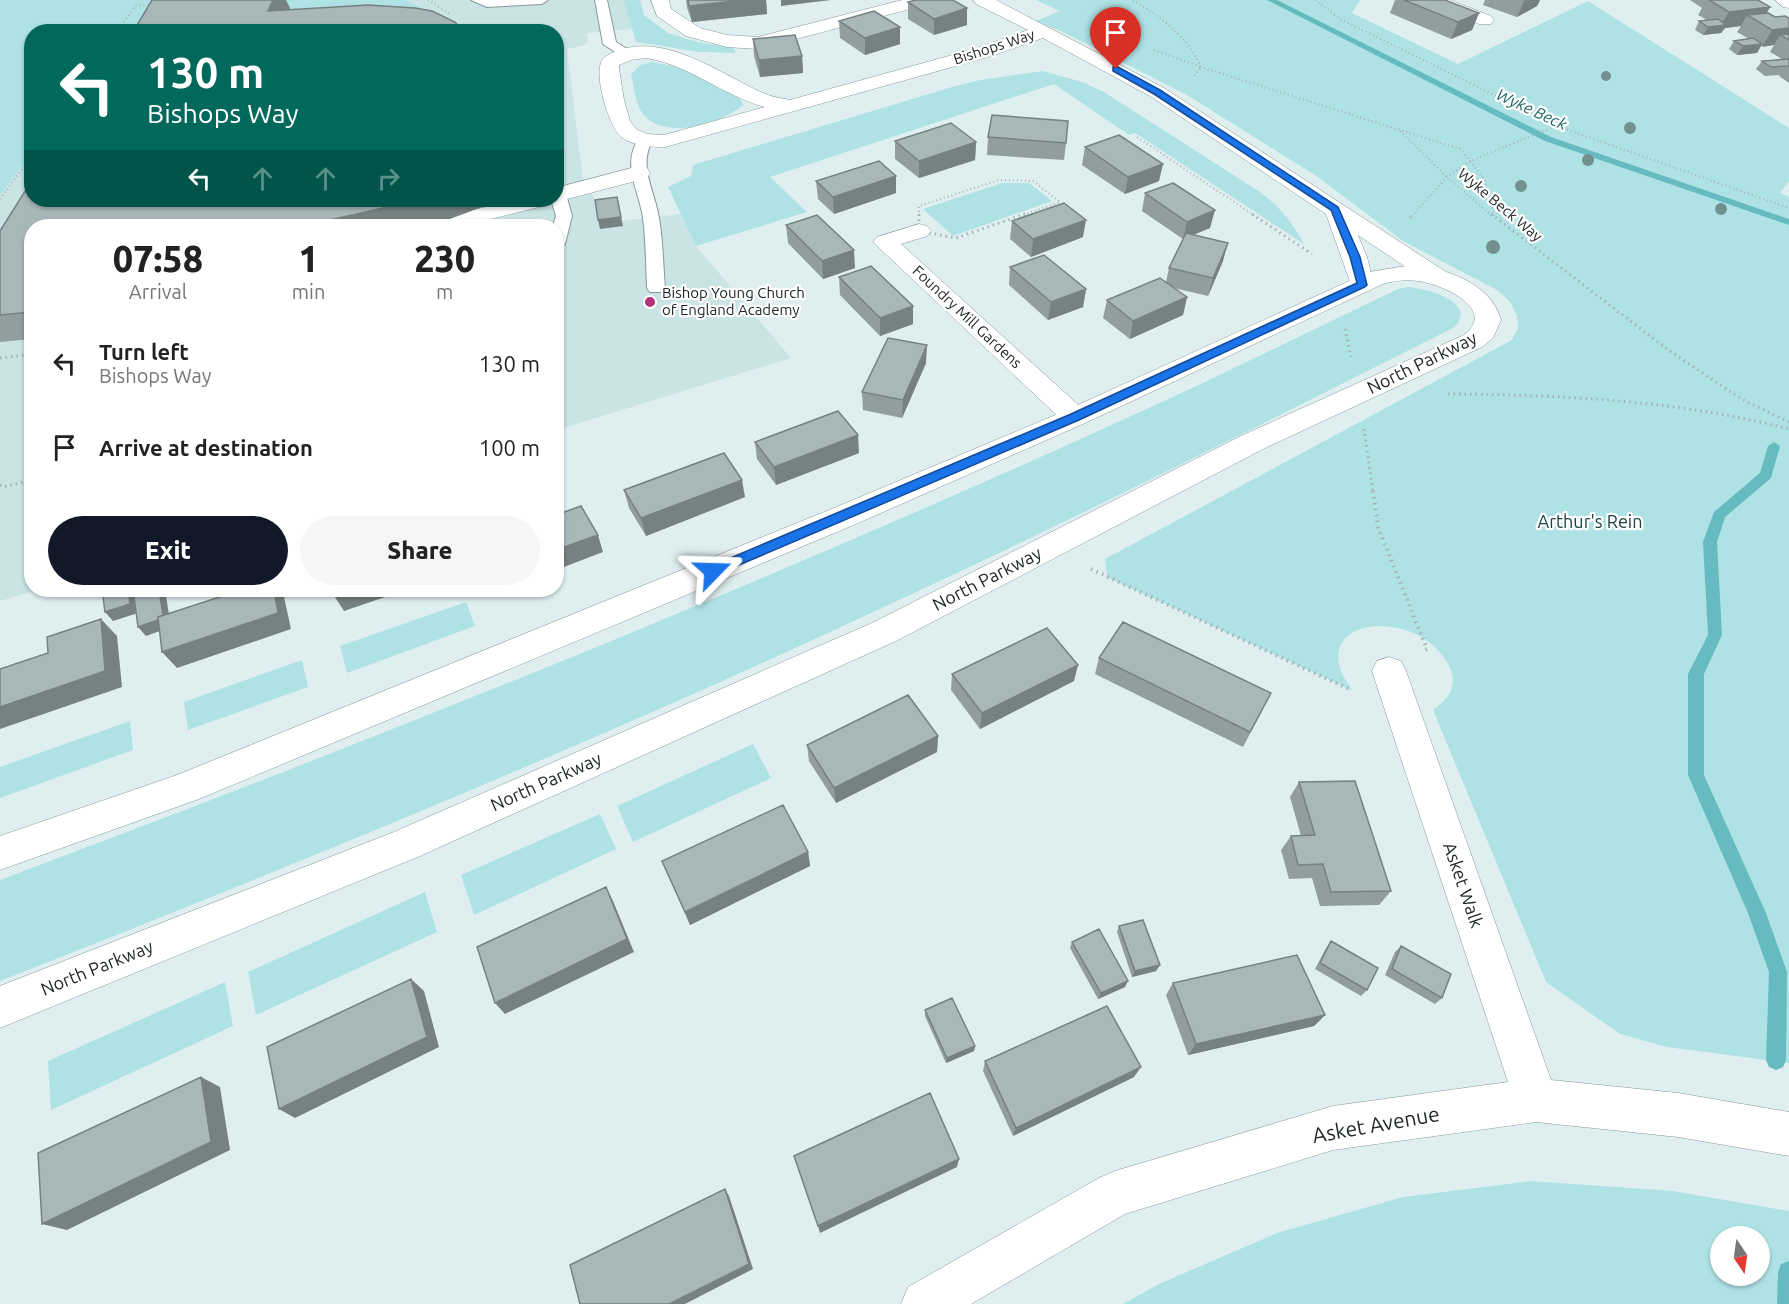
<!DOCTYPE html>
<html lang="en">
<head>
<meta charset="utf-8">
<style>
  :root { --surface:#fff; --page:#f6f6f6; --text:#222; --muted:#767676; --accent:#111827 }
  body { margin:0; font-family:Ubuntu,sans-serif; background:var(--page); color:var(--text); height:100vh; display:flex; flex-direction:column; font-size:22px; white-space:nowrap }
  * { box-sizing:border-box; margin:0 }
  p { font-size:20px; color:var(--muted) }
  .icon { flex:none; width:33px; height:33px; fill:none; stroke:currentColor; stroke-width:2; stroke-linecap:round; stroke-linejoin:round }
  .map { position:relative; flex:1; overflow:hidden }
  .side { position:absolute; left:24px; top:219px; width:540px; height:378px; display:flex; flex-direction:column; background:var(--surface); border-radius:24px; box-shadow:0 2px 4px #0004 }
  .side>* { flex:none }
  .top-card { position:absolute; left:24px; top:24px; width:540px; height:183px; border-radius:24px; box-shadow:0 2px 4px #0004; background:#00695c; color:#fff; overflow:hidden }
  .needle { width:39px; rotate:167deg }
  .tools { position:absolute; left:1710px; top:1226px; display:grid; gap:12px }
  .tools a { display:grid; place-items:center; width:60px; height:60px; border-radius:50%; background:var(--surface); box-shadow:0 2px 4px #0004; font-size:30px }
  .pin { position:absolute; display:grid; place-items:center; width:51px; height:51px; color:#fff; margin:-62px -26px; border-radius:50% 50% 50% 0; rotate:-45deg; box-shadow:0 0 6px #0007 }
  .pin .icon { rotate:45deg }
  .me { position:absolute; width:66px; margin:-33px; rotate:68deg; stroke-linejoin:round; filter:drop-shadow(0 0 4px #0008) }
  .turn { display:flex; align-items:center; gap:21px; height:126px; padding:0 24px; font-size:27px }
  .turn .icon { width:78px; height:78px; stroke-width:2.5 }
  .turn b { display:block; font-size:42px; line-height:51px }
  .lanes { display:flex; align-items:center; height:57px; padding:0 24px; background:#0003; justify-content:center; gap:30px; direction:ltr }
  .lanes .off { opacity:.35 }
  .eta { display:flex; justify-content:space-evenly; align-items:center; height:102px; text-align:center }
  .eta b { font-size:36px; font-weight:800; line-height:42px }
  .button { display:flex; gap:12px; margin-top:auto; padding:12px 24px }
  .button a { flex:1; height:69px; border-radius:36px; background:var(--accent); color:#fff; font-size:24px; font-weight:800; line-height:69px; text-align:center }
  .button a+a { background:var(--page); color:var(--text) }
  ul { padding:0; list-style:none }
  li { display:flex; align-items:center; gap:18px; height:84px; padding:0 24px }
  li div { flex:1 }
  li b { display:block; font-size:22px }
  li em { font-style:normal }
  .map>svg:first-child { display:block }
  .built { fill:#cae3e5; fill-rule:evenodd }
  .green { fill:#afe2e5; fill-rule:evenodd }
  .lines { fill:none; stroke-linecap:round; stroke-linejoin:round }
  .stream { fill:#66bbc0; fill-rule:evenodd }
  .service-casing { stroke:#889798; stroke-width:2 }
  .pedestrian-casing { stroke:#889798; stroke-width:1 }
  .minor-casing { stroke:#889798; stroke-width:1 }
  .tertiary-casing { stroke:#889798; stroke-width:1 }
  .path-far2 { stroke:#a6b3b4; stroke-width:2; stroke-dasharray:1 3; stroke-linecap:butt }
  .path-far1 { stroke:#a6b3b4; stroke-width:3; stroke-dasharray:1.5 4; stroke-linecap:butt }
  .path { stroke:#a6b3b4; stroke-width:4; stroke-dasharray:1.5 4.5; stroke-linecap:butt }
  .service { fill:#fff; fill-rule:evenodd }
  .pedestrian { fill:#fff; fill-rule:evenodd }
  .minor { fill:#fff; fill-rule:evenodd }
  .tertiary { fill:#fff; fill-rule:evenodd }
  .tree { fill:#739091 }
  .wall { fill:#909e9f }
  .shaded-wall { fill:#768182 }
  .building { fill:#a8b8b9; stroke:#768182; stroke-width:1.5 }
  .route { fill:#1a73e8; stroke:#114b97; stroke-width:1.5 }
  .poi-dot { fill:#b4327b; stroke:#fff; stroke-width:2 }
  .labels { text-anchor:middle; stroke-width:4.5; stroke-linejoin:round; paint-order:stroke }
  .far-street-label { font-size:15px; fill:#212727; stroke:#fff }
  .far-poi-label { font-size:15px; fill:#212727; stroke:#fff; text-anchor:start }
  .far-water-label { font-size:16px; font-style:italic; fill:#1c6266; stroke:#fff }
  .street-label { font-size:18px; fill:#212727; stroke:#fff }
  .park-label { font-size:18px; fill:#1a4244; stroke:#fff }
  .near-street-label { font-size:21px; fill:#212727; stroke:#fff }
</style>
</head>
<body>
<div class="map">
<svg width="1789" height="1304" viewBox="0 0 1789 1304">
  <rect width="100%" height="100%" fill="#dfeff0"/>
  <path class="built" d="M0 0H624L633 29 587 33 588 42 582 46 567 49 583 180 600 208 619 206 622 221 681 214 696 246 791 358 557 430 556 226H32V590H38L0 601ZM32 32H556V200H32Z"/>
  <path class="green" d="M0 0H405L430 12 160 31 32 32 31 153 0 195Z
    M624 0H640L644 15 668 33 697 42 734 48 735 53 700 52 636 42Z
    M1036 0H1360L1352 13 1458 64 1588 1 1789 128V181L1780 193 1789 197V1063L1667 1047 1620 1034 1546 982 1433 710C1448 700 1458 687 1450 668 1420 602 1296 617 1353 691L1107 577 1105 559 1512 340 1518 328 1517 316 1510 302 1497 290 1403 241 1318 177 1187 95 1065 33 1036 21 1060 11Z
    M652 62 688 69 740 97 743 105C721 124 664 141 643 114 635 103 634 87 631 74L640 65Z
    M1043 71 1082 82 1104 92 1260 192C1280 207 1292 222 1304 244L1135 133 1129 135 1054 84 770 177 807 212 696 246 668 187 691 176 693 165 952 87 980 80Z
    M1002 183H1029L1052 201 953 236 923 209Z
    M1408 287C1426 288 1481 303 1453 328 1274 418 1095 509 914 593 615 734 308 860 0 981V880C393 733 783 576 1164 401 1242 365 1320 326 1398 289Z
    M466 602 475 626 347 673 340 646Z
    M302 660 308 687 188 730 184 702Z
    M130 721 133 750 0 798V767Z
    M753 744 771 778 633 842 617 806Z
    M600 814 616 849 474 915 461 875Z
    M425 892 437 932 256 1015 248 972Z
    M225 982 233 1026 51 1110 48 1061Z
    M1531 1181 1673 1191 1789 1211V1304H1123L1159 1284 1277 1233 1403 1197ZM1720 1236H1760V1275H1720Z"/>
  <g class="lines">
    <path class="stream" d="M1267 0H1277L1551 137 1789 219V225L1545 141Z
      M1774 442 1780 446 1771 478 1725 517 1717 542 1722 635 1704 674V775L1766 913 1787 972 1786 1060 1783 1067 1776 1070 1769 1067 1766 1060 1769 972 1748 913 1688 775V674L1708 635 1703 542 1714 512 1760 473 1768 446Z
      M1789 1261V1304H1777L1778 1272 1781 1264Z"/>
    <g class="service-casing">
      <path id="service" d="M471 0H548L542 4 487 7Z
        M595 0H607L616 42 636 55 634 58H624L603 44Z
        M644 136 652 141C638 167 655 191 659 218 663 241 663 265 665 288L662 292H650L647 288C646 265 646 241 643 218 639 190 621 165 639 138Z
        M558 189 566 194 572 216 565 244 556 249V226H553L556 216 551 200H556Z"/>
    </g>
    <g class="pedestrian-casing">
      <path id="pedestrian" d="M639 166 647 168 650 173 647 178 556 202 550 200 547 205 462 226H426L429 221 514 200H556V188Z"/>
    </g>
    <g class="minor-casing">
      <path id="minor" d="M651 0H669L671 9 700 28 727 35 758 37 902 0H932L929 4 758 49 727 47 686 36 657 16Z
        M973 0H996L1164 88 1446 272 1449 277 1446 282 1437 284 1428 282 1358 235 1367 257 1374 285 1371 290 1362 292 1353 290 1326 214 1150 96 1043 38 988 57 665 147C651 147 633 146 621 137 609 127 590 67 605 57 656 25 718 73 763 93 771 97 781 98 790 100L974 49 1028 30 976 4ZM646 58C690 65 723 96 765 107L664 135 647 134 636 129 630 121 624 100 619 69V65L631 60Z
        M1425 0H1450L1491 16 1494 20 1491 24H1479L1428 4Z
        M1775 0H1789V8L1783 7Z
        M919 224 927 226 931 231 927 236 901 244 1085 411 1089 417 1085 423 1075 426 1065 423 873 242 877 237Z
        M1389 657 1401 661 1406 671 1551 1080 1678 1093 1789 1112V1156L1678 1137 1536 1122 1333 1150 1125 1214 971 1304H901L908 1287 1099 1178 1115 1171 1333 1106 1508 1082 1372 671 1377 661Z"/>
    </g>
    <g class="tertiary-casing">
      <path id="tertiary" d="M1406 266C1441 265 1492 283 1501 320L1493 338 1482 347 1263 449 896 641 420 856 0 1028V986L394 832 872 623 1243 435 1464 335C1498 309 1442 284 1418 281 1407 279 1396 281 1385 283L1085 423 856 524 199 799 0 870V836L177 775 834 508 1065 411 1369 272Z"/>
    </g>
    <path class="path-far2" d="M428 0 450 14
      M1133 0C1162 18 1186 35 1201 67L1460 149 1470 161 1447 177 1412 216
      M1315 0 1340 19 1557 126 1789 208
      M103 32 118 30
      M117 32 135 6 154 4
      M1154 50 1201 67 1194 76
      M1400 131 1447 177 1492 216
      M1137 137 1255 216
      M0 199 32 156
      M919 216V206L999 180 1033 181 1060 202 1021 216
      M1494 216 1485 180 1470 161 1556 126"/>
    <path class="path-far1" d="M919 214V231L956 238 1025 214
      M1252 214 1312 254
      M1491 214 1667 349 1743 400 1789 422
      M1410 218 1413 214
      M1345 329 1351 357
      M0 358 32 354
      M1448 394C1563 395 1677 400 1789 429
      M1364 429 1373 492
      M0 485 4 487 27 481 32 477"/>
    <path class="path" d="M1373 491 1378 527 1427 649 1425 650
      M1091 569 1351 690"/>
    <use href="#service" class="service"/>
    <use href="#pedestrian" class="pedestrian"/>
    <use href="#minor" class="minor"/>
    <use href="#tertiary" class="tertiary"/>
  </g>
  <g class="tree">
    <circle cx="1606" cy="76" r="5"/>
    <circle cx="1630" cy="128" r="6"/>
    <circle cx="1588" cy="160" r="6"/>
    <circle cx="1521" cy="186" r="6"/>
    <circle cx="1721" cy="209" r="6"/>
    <circle cx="1493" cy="247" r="7"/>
  </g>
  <path class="wall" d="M686 0H766L767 14 692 22 687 8Z
    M1395 0H1445L1479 13 1472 30 1451 39 1390 13Z
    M1485 0H1540L1537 6 1517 17 1483 5Z
    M1690 0H1758L1770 7 1767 13 1775 17 1789 18V83L1779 76 1780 75 1765 76 1756 69 1762 61 1782 59 1770 52 1774 45 1761 46 1757 53 1737 55 1729 49 1734 41 1749 39 1737 32 1741 26 1725 28 1721 33 1703 35 1695 30 1699 21 1707 20 1698 15 1702 8Z
    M908 2 967 8V25L934 35 908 19Z
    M839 21 900 27V44L865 55 840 38Z
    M753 39 802 56 803 73 760 77 754 56Z
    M988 137 1066 143 1064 160 987 155Z
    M895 141 976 142 975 160 919 178 895 159Z
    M1085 147 1159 181 1125 194 1082 165Z
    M896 176V193L834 214 818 199 816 181Z
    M1145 193 1210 228 1193 235 1223 261 1208 296 1174 288 1187 297 1183 315 1130 339 1103 318 1107 300 1166 282 1169 268 1183 239 1142 211Z
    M32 200H495L484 206 447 220 421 226H32V339L0 342V231Z
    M1012 221 1083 237 1031 257 1010 239Z
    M786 225 855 268 823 279 788 243Z
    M1010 267 1086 289 1083 307 1048 320 1009 285Z
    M839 277 913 324 880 336 840 295Z
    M926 363 902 418 863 410 862 392Z
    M755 442 859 453 776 485 757 459Z
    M624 490 745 497 646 536 629 508Z
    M1099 658 1263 709 1243 747 1095 674Z
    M952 674 1074 681 980 729 951 690Z
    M938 736 937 752 836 803 809 761 807 745Z
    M1299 782 1391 891 1379 905 1320 906 1312 878 1289 879 1281 850 1291 836H1301L1290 797Z
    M808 852 810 866 690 925 662 861Z
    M1119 926 1156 971 1132 977 1117 932Z
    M1331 941 1367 990 1361 996 1315 969 1326 948Z
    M1072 942 1125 987 1098 999 1070 948Z
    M1401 946 1442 998 1435 1004 1385 975 1395 952Z
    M1173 983 1325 1015 1314 1026 1188 1055 1166 995Z
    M925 1010 975 1046 974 1051 946 1063 925 1016Z
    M985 1061 1134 1077 1013 1136 983 1071Z"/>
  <path class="shaded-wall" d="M273 0H286L290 8 280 32 268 11Z
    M744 0H766L767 14 692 22 689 6Z
    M781 0H831L781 6Z
    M1526 0H1540L1537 6 1517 17 1524 1Z
    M1770 7 1760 23 1747 15 1741 26 1725 28 1721 33 1703 35 1708 27 1721 25 1729 12Z
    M967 8V25L934 35V19Z
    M1479 13 1472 30 1451 39 1458 22Z
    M900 27V44L865 55V38Z
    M1789 28V40L1780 35 1774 45 1762 47 1772 30Z
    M1762 44 1757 53 1737 55 1743 46Z
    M802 56 803 73 760 77 759 60Z
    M976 142 975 160 919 178V161Z
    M1163 164 1159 181 1125 194 1128 177Z
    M896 176V193L834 214 833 197Z
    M617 197 623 226 600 229 598 220Z
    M418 200H495L484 206 447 220 421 226H304Z
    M1215 210 1210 228 1183 239 1187 222Z
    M1086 220 1083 237 1031 257 1033 239Z
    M1228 243 1223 261 1208 296 1213 278Z
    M854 250 855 268 823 279 822 261Z
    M1086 289 1083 307 1048 320 1051 302Z
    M1187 297 1183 315 1130 339 1133 321Z
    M913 306V324L880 336V318Z
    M927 345 926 363 902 418 903 400Z
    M858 435 859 453 776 485 774 467Z
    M742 480 745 497 646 536 641 518Z
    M598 535 603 552 556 570V550Z
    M128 590H135L138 613 113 621 105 612Z
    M159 590H160L166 596 171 627 146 636 138 627Z
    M274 590H279L284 597 291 629 177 668 162 652Z
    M346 590H406L344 611 333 594Z
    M101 619 117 636 122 687 0 729V707Z
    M1078 665 1074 681 980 729 982 713Z
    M938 736 937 752 836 803 834 788Z
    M808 852 810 866 690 925 685 912Z
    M606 887 613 901 634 952 505 1014 495 1003Z
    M1160 965 1156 971 1132 977 1135 971Z
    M411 979 424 991 439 1047 295 1118 279 1109Z
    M1128 981 1125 987 1098 999 1101 993Z
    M1325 1015 1314 1026 1188 1055 1196 1044Z
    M975 1046 974 1051 946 1063 947 1058Z
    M1141 1067 1134 1077 1013 1136 1016 1128Z
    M201 1077 220 1087 230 1150 67 1230 42 1224Z
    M959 1159 957 1167 820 1233 818 1226Z
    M725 1189 729 1196 753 1269 685 1304H669Z"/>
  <path class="building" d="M152 0H273L268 11 368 5 415 8 432 11 455 22 464 32H133Z
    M688 0H744L689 6Z
    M916 0H953L967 8 934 19 908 2Z
    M1404 0H1445L1479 13 1458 22Z
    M1709 0H1758L1770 7 1729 12Z
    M874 11 900 27 865 38 839 21Z
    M1768 13 1775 17 1785 16 1789 18V28L1772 30 1747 15Z
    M1718 19 1726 25 1708 27 1699 21Z
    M1789 34V40L1780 35Z
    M795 35 802 56 759 60 753 39Z
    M1753 38 1762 44 1743 46 1734 41Z
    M1789 59V66L1771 67 1762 61Z
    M992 115 1068 121 1066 143 988 137Z
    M951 123 976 142 919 161 895 141Z
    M1119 135 1163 164 1128 177 1085 147Z
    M879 161 896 176 833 197 816 181Z
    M32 180V200H418L304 226H32V312L0 315V231Z
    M1173 183 1215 210 1187 222 1145 193Z
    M617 197 621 217 598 220 595 200Z
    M1064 203 1086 220 1033 239 1012 221Z
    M817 215 854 250 822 261 786 225Z
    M1186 233 1228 243 1213 278 1169 268Z
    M1044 255 1086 289 1051 302 1010 267Z
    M871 266 913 306 880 318 839 277Z
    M1160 278 1187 297 1133 321 1107 300Z
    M888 338 927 345 903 400 862 392Z
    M838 411 858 435 774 467 755 442Z
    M724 453 742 480 641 518 624 490Z
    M581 506 598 535 556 550V515Z
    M102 590H128L130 604 105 612Z
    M153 590H159L163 615 158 617V620L138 627 134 596Z
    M241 590H274L278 613 162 652 158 617Z
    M332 590H346L333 594Z
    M101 619 105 671 0 707V669L48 653 47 637Z
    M1123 622 1271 693 1250 732 1099 658Z
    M1047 628 1078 665 982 713 952 674Z
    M908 695 938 736 834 788 807 745Z
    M1355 781 1391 891 1331 892 1323 864 1298 865 1291 836 1315 835 1299 782Z
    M783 805 808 852 685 912 662 861Z
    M606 887 627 939 495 1003 477 947Z
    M1143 920 1160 965 1135 971 1119 926Z
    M1099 929 1128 981 1101 993 1072 942Z
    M1331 941 1378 968 1367 990 1320 963Z
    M1401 946 1451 974 1442 998 1392 969Z
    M1297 955 1325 1015 1196 1044 1173 983Z
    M411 979 427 1037 279 1109 267 1047Z
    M952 998 975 1046 947 1058 925 1010Z
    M1107 1006 1141 1067 1016 1128 985 1061Z
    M201 1077 211 1142 42 1224 38 1153Z
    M930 1093 959 1159 818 1226 794 1156Z
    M725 1189 749 1264 669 1304H580L570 1265Z"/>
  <path class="route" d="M1113 67H1118L1160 90 1338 207 1360 257 1367 285 1365 287 1079 420 718 574H709L707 571 709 567 1071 414 1357 283 1350 257 1331 210 1154 94 1113 71Z"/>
  <circle class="poi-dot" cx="650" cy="302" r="6"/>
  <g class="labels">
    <g class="far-street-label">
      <text transform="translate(994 47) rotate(-18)" y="5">Bishops Way</text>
      <text transform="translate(1500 205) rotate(40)" y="5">Wyke Beck Way</text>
      <text transform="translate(967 317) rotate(43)" y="5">Foundry Mill Gardens</text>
    </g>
    <g class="far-poi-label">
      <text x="662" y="298">Bishop Young Church<tspan x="662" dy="17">of England Academy</tspan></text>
    </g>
    <g class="far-water-label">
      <text transform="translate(1532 109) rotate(25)" y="6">Wyke Beck</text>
    </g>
    <g class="street-label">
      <text transform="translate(1422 363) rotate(-26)" y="6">North Parkway</text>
      <text transform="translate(987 579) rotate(-27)" y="6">North Parkway</text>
      <text transform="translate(546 782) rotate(-24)" y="6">North Parkway</text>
      <text transform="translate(1463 885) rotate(71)" y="6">Asket Walk</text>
      <text transform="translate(97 968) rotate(-22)" y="6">North Parkway</text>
    </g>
    <g class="park-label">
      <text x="1590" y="528">Arthur's Rein</text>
    </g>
    <g class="near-street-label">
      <text transform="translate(1376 1125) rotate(-10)" y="7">Asket Avenue</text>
    </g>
  </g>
</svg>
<div class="tools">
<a><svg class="needle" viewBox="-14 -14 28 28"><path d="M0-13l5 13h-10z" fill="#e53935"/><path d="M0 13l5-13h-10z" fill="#767676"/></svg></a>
</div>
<div class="pin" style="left:1116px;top:69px;background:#d93025"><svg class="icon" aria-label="arrive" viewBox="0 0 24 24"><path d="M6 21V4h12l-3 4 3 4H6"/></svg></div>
<svg class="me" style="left:713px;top:571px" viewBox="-20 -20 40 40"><path d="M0-17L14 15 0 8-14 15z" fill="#1a73e8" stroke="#fff" stroke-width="4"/></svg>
<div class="top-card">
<div class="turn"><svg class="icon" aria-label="left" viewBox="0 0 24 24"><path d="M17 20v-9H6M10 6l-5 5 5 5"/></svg><div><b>130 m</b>Bishops Way</div></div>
<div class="lanes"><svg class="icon" aria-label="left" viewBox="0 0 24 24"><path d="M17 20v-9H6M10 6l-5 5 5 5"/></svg><svg class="icon off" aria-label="ahead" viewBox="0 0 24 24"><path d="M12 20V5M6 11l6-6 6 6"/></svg><svg class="icon off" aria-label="ahead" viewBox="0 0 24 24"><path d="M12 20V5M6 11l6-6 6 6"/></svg><svg class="icon off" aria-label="right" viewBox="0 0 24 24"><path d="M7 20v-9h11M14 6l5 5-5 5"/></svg></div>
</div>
<section class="side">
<div class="eta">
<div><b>07:58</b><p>Arrival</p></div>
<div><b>1</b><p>min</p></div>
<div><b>230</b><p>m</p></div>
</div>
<ul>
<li><svg class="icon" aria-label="left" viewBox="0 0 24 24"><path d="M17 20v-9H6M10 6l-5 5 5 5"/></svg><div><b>Turn left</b><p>Bishops Way</p></div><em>130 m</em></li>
<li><svg class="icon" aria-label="arrive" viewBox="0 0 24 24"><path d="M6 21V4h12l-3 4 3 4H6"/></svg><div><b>Arrive at destination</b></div><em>100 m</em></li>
</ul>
<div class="button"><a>Exit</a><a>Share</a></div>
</section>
</div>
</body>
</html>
